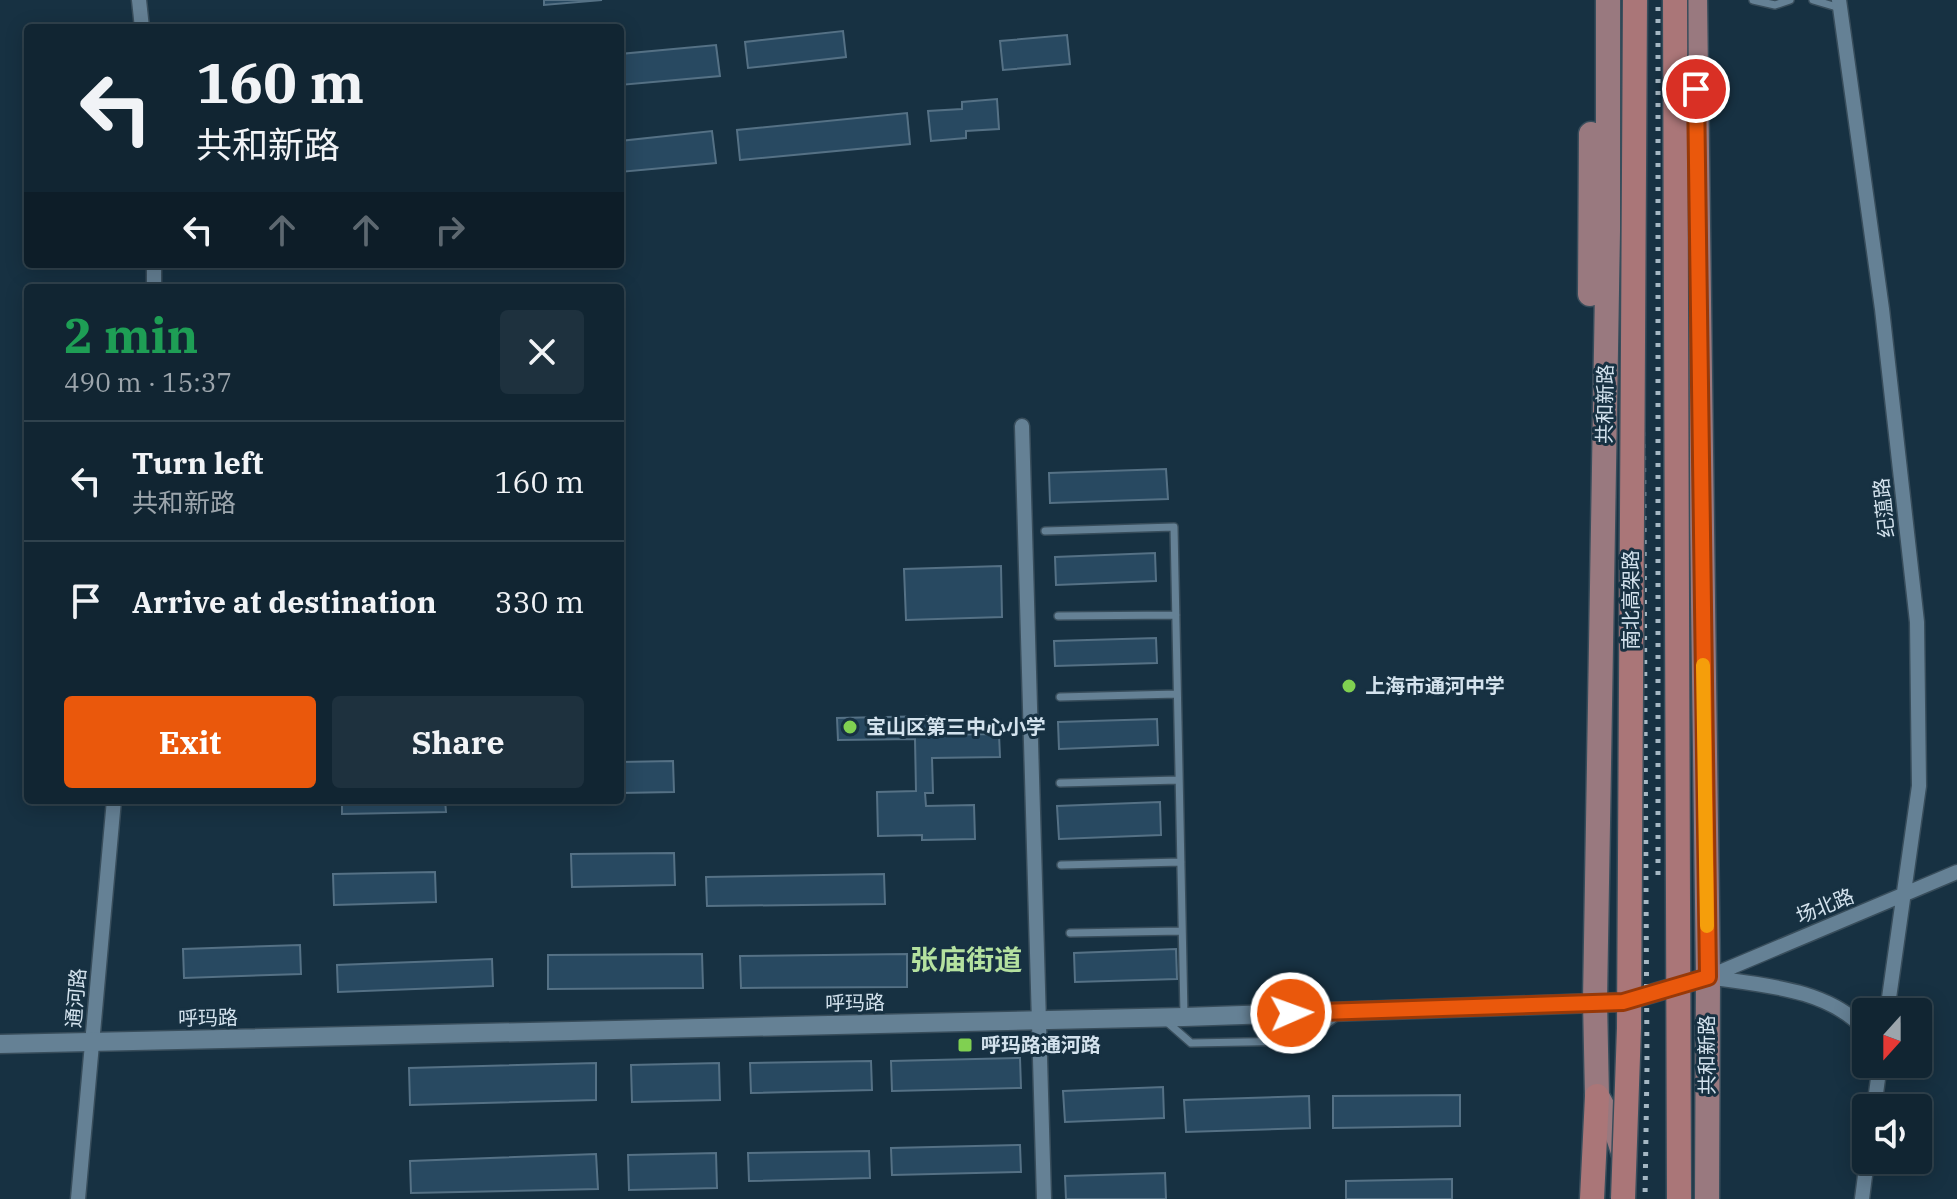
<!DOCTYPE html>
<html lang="en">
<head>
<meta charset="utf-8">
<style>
  :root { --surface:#112532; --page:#1e313e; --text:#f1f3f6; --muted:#9ca5ac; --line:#30424d; --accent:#ea580c }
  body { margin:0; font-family:"IBM Plex Serif","Noto Sans SC",serif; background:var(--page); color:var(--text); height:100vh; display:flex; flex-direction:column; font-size:30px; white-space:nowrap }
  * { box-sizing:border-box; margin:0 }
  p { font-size:26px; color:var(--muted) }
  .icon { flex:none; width:44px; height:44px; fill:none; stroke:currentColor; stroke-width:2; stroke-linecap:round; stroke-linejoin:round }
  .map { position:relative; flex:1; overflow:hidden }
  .drawer { position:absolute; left:24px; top:284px; width:600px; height:520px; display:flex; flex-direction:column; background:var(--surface); border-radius:8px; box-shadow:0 4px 20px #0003,0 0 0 2px var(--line) }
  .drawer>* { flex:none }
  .hud { position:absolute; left:24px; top:24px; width:600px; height:244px; border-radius:8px; box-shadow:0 4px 20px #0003,0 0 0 2px var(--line); background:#112532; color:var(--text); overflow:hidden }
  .needle { width:52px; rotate:201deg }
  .buttons { position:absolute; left:1852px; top:998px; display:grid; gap:16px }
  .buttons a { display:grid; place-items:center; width:80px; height:80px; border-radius:8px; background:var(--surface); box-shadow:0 4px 20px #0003,0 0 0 2px var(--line); font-size:40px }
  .pin { position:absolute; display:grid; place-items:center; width:68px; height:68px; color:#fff; margin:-34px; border:4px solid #fff; border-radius:50%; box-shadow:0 2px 8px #0007 }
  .me { position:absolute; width:88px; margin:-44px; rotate:88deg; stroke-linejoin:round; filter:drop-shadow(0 0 6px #0008) }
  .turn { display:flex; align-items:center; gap:28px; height:168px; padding:0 40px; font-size:36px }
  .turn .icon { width:104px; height:104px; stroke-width:2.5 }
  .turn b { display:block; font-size:56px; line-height:68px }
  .lanes { display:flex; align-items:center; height:76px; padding:0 40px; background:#0003; justify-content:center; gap:40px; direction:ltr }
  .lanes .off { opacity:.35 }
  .round { display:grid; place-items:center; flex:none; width:84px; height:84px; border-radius:8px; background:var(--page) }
  .summary { display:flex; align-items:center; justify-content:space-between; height:136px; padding:0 40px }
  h1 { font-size:48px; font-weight:700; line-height:60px; color:#1e9e55 }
  .button { display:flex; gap:16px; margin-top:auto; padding:16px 40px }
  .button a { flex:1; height:92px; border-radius:8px; background:var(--accent); color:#fff; font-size:32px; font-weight:700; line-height:92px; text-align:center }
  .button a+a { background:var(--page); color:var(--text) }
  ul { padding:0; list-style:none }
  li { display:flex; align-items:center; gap:24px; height:120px; padding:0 40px; border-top:2px solid var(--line) }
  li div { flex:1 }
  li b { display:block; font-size:30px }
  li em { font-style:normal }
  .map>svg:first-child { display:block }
  .building { fill:#284961; stroke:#557185; stroke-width:2 }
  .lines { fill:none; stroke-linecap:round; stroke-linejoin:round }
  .service-casing { stroke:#384d5b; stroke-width:10 }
  .minor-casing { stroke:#384d5b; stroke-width:17 }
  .tertiary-casing { stroke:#384d5b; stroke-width:21 }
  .primary-casing { stroke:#384d5b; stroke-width:27 }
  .trunk-casing { stroke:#384d5b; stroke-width:27 }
  .service { stroke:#658195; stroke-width:7 }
  .minor { stroke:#658195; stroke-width:14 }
  .tertiary { stroke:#658195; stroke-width:18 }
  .primary { stroke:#99797f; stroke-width:24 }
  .trunk { stroke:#aa7678; stroke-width:24 }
  .rail { stroke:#a5b7c3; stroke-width:5; stroke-dasharray:4 8; stroke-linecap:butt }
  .trunk-bridge-casing { stroke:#384d5b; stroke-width:27; stroke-linecap:butt }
  .trunk-bridge { stroke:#aa7678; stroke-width:24 }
  .route-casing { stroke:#983908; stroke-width:20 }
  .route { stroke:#ea580c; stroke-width:14 }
  .slow { stroke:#f59e0b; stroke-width:14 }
  .poi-dot { fill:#80d051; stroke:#173142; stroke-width:3 }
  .labels { text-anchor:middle; stroke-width:6; stroke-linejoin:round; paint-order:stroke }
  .street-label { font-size:20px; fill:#d3e2ed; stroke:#173142 }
  .poi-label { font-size:20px; font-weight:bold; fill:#d3e2ed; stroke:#173142; text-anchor:start }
  .district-label { font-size:28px; font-weight:bold; fill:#b4e19f; stroke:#173142 }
</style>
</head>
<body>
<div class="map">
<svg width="1957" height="1199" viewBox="0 0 1957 1199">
  <rect width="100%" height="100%" fill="#173142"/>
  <path class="building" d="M544 0H602L544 5Z
    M843 31 846 57 748 68 745 42Z
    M1067 35 1070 64 1003 70 1000 41Z
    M716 45 720 76 620 85V54Z
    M997 99 999 129 966 131V138L931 141 928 111 962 109V102Z
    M907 113 910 144 740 160 737 130Z
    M712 131 716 163 620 172V141Z
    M1166 469 1168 499 1050 503 1049 473Z
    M1155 553 1156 581 1056 585 1055 557Z
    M1001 566 1002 617 906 620 904 569Z
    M1156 638 1157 663 1055 666 1054 641Z
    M933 716V735L999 734 1000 757 932 758 933 793H925L926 806 974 805 975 839 922 840V835L878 836 877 792 916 791 915 739 838 740 837 718Z
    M1157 719 1158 745 1059 749 1058 722Z
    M673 761 674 792 620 793V762Z
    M176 800H243L176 803Z
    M342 800H445L446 812 342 814Z
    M1160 802 1161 835 1059 839 1057 806Z
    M674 853 675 885 572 887 571 854Z
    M435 872 436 902 334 905 333 874Z
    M884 874 885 904 707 906 706 877Z
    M300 945 301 974 184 978 183 949Z
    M1176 949 1177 979 1075 982 1074 953Z
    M702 954 703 988 548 989V955Z
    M907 954V987L741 988 740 956Z
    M492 959 493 986 338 992 337 965Z
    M1020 1058 1021 1088 892 1091 891 1061Z
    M871 1061 872 1090 751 1093 750 1063Z
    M596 1063V1100L410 1105 409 1068Z
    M719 1063 720 1100 632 1102 631 1065Z
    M1163 1087 1164 1118 1065 1122 1063 1091Z
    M1460 1095V1126L1333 1128V1096Z
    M1309 1096 1310 1128 1186 1132 1184 1100Z
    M1020 1145 1021 1172 892 1175 891 1148Z
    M869 1151 870 1178 749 1181 748 1153Z
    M716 1153 717 1188 629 1190 628 1155Z
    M596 1154 598 1189 411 1193 410 1161Z
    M1165 1173 1166 1199H1066L1065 1176Z
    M1452 1179V1199H1346V1181Z"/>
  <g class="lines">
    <g class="service-casing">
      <path id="service" d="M1753 0 1775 5 1790 0
        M1813 0 1840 8
        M1045 531 1174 527 1184 1015
        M1058 616 1176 615
        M1060 697 1177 694
        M1060 783 1179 780
        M1061 865 1181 862
        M1070 933 1182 931
        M1167 1022 1191 1043 1304 1041 1339 1015"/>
    </g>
    <g class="minor-casing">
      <path id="minor" d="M139 0 142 28
        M1839 0 1882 309 1917 622 1919 786 1887 1012
        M154 264V288
        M1022 426 1044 1199
        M1708 977 1957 872
        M1708 977C1760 985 1829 988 1866 1031
        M1874 1108 1880 1064
        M78 1199 114 800
        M1862 1199 1867 1160"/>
    </g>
    <g class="tertiary-casing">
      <path id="tertiary" d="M0 1044 1184 1017 1623 1002 1708 977"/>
    </g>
    <g class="primary-casing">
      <path id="primary" d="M1608 0V231L1595 1001 1597 1096 1616 1131 1624 1155
        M1695 0 1708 977 1707 1199
        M1590 294 1591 134"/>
    </g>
    <g class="trunk-casing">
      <path id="trunk" d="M1592 1199 1597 1096"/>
    </g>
    <use href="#service" class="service"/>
    <use href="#minor" class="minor"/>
    <use href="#tertiary" class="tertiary"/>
    <use href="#primary" class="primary"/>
    <use href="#trunk" class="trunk"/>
    <path class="rail" d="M1641 0 1647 1066 1645 1199
      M1658 875V0"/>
    <g class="trunk-bridge-casing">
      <path id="trunk-bridge" d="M1675 0 1679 1199
        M1623 1199 1629 1028 1635 0"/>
    </g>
    <use href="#trunk-bridge" class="trunk-bridge"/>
  </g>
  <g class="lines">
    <g class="route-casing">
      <path id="route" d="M1291 1013 1623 1002 1708 977 1696 89"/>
    </g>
    <use href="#route" class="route"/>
    <path class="slow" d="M1703 665 1707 926"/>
  </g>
  <g class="poi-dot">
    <circle cx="1349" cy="686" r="8"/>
    <circle cx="850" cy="727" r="8"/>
    <rect x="957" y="1037" width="16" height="16" rx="4"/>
  </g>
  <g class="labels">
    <g class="street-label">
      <text transform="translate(1605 404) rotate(-89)" y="7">共和新路</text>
      <text transform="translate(1884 508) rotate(-96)" y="7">纪蕰路</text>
      <text transform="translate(1631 600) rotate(-90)" y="7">南北高架路</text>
      <text transform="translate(1825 906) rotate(-22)" y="7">场北路</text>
      <text transform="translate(76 998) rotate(-85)" y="7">通河路</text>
      <text transform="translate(855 1003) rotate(-1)" y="7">呼玛路</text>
      <text transform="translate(208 1018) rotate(-1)" y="7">呼玛路</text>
      <text transform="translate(1707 1055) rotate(-90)" y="7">共和新路</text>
    </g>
    <g class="poi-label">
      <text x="1365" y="693">上海市通河中学</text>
      <text x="866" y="734">宝山区第三中心小学</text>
      <text x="981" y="1052">呼玛路通河路</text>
    </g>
    <g class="district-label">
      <text x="966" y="970">张庙街道</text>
    </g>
  </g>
</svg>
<div class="buttons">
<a><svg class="needle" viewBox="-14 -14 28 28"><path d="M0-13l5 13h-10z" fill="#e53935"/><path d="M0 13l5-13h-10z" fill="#9ca5ac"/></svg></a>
<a><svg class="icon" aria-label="sound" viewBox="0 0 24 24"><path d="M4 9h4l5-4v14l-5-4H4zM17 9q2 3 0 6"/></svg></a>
</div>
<div class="pin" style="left:1696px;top:89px;background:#d93025"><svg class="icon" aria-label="arrive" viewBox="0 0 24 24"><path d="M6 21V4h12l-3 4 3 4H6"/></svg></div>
<svg class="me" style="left:1291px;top:1013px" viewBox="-20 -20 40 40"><circle r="17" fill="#ea580c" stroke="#fff" stroke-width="3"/><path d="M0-11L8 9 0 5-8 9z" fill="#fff"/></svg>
<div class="hud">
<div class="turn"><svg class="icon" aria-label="left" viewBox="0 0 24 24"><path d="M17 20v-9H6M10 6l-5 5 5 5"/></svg><div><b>160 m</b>共和新路</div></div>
<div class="lanes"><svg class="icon" aria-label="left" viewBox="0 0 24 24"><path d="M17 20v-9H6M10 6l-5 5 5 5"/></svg><svg class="icon off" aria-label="ahead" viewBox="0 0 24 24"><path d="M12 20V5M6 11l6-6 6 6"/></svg><svg class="icon off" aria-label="ahead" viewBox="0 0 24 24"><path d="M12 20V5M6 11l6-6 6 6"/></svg><svg class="icon off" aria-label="right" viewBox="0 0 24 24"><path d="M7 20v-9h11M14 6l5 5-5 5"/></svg></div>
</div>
<section class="drawer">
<div class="summary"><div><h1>2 min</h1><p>490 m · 15:37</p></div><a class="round"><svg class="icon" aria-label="close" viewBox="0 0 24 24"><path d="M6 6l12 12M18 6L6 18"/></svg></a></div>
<ul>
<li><svg class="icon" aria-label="left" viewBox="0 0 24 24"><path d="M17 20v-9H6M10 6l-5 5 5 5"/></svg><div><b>Turn left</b><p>共和新路</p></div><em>160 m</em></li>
<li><svg class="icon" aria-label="arrive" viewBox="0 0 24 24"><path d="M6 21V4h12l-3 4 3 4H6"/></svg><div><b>Arrive at destination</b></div><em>330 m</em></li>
</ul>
<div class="button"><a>Exit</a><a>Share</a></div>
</section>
</div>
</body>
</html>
